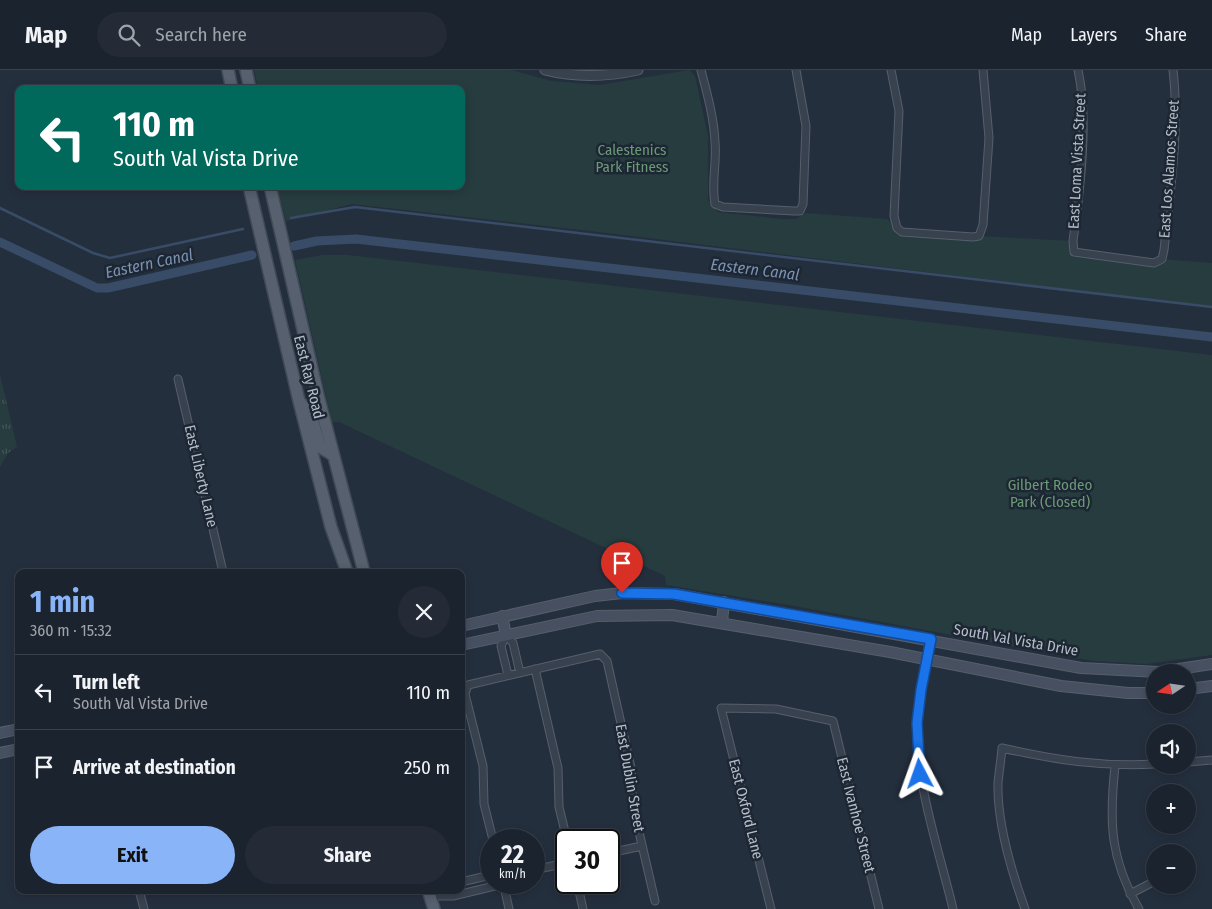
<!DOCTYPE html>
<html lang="en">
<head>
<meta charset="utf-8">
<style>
  :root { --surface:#1b232e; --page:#242b36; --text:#f1f3f6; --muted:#a0a4aa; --line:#39404a; --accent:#8ab4f8 }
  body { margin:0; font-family:"Fira Sans Condensed",sans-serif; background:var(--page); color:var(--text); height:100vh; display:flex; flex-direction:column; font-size:19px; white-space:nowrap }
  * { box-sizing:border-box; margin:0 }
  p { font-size:16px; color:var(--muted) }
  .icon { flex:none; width:28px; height:28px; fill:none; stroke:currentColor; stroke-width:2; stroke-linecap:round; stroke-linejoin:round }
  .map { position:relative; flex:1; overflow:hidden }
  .details { position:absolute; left:15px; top:499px; width:450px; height:325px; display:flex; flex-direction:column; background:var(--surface); border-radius:10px; box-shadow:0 2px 8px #0003,0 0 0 1px var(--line) }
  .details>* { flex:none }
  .top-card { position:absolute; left:15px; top:15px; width:450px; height:105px; border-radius:10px; box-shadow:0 2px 8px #0003,0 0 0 1px var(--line); background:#00695c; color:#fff; overflow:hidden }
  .needle { width:32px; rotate:257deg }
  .buttons { position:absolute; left:1146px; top:594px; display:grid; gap:10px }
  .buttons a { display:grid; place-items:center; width:50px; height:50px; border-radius:50%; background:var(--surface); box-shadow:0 2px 8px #0003,0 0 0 1px var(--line); font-size:25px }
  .speed { position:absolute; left:480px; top:759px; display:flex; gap:10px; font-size:25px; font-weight:700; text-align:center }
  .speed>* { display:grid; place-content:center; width:65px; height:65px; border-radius:50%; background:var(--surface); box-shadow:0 2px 8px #0003,0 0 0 1px var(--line); line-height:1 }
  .speed small { font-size:12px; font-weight:400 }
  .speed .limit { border:2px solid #111; border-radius:8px; background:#fff; color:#111 }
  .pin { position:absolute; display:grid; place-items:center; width:42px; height:42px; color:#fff; margin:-51px -21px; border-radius:50% 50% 50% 0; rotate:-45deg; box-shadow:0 0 5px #0007 }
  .pin .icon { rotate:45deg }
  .me { position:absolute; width:55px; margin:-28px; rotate:356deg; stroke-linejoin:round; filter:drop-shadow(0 0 4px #0008) }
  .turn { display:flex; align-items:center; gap:18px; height:105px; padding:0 15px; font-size:22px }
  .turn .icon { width:65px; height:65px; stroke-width:2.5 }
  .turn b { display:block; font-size:35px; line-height:42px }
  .round { display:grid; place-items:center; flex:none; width:52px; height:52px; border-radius:26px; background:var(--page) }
  .headline { display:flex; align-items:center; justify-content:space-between; height:85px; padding:0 15px }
  h1 { font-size:30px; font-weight:700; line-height:38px; color:var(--accent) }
  .button { display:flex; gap:10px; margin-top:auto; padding:10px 15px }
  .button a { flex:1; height:58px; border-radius:30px; background:var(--accent); color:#111; font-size:20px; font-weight:700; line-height:58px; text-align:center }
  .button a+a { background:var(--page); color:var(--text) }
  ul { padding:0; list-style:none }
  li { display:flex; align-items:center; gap:15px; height:75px; padding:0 15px; border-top:1px solid var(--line) }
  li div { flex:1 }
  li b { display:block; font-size:19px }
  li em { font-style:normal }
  header { display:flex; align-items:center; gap:30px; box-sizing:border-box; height:70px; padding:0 25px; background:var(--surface); border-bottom:1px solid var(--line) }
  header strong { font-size:24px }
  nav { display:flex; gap:28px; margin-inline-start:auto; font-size:18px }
  .search { width:350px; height:45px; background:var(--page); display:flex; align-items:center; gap:12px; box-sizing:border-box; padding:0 18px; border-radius:28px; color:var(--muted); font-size:19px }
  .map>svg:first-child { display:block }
  .grass { fill:url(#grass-tufts) }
  .park { fill:#263c3f }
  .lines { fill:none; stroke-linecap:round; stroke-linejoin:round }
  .stream { stroke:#394c67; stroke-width:2.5 }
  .canal { stroke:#394c67; stroke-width:9 }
  .minor-casing { stroke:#565f6c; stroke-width:9 }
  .tertiary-casing { stroke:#565f6c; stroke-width:11 }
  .secondary-casing { stroke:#565f6c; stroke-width:12 }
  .primary-casing { stroke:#414a57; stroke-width:14 }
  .minor { stroke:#38414e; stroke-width:7 }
  .tertiary { stroke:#38414e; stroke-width:9 }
  .secondary { stroke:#465061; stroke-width:10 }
  .primary { stroke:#56606e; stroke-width:11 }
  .route-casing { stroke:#114b97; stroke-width:12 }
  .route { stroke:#1a73e8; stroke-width:9 }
  .labels { text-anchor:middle; stroke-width:5; stroke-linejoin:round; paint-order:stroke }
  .park-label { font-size:15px; fill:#6b9a76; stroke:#1d2633 }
  .street-label { font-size:15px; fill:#b4bcc9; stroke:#1d2633 }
  .water-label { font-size:16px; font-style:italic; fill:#7c92b1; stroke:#1d2633 }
</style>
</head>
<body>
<header>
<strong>Map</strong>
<div class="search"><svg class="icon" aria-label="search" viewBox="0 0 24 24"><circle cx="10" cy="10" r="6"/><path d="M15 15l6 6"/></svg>Search here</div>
<nav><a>Map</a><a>Layers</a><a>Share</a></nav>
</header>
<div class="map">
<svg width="1212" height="839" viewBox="0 0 1212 839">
  <defs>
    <pattern id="grass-tufts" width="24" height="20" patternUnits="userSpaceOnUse" patternTransform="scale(1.25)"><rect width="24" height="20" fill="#263c3f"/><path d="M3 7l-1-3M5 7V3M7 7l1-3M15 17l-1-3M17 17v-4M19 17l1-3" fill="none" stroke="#435659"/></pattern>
  </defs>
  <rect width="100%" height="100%" fill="#242f3e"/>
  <path class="grass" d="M0 305 17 377 8 383 0 397Z"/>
  <path class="park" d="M254 0H511L552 11 600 15 689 0 695 6 708 65V130L718 142 782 149H796L806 143 887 149 902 162 1073 171 1074 182 1135 192 1162 189 1212 193V237L607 163 352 134 286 151 277 116H461V19H258Z
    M322 185H348L1212 285V585L1147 594 1093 591 789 535 666 515 665 506 339 352H332L295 190Z"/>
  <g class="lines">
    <path class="stream" d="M0 138 93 183 110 188 243 159
      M291 148 355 137 1212 237"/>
    <path class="canal" d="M0 172 97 218H108L252 185
      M294 176 317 171 356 169 1212 267"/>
    <g class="minor-casing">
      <path id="minor" d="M701 0C707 23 714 48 715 72 717 93 711 113 715 134L723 137 794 141H800L803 134 806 56 796 0
        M891 0 899 41 894 146 897 158 902 162 973 167 979 166 983 155 989 68 983 0
        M1078 0C1089 49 1080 120 1073 171L1074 182 1154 193 1162 189 1164 180C1170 121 1180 60 1173 0
        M178 309 223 502
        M931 569C926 597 919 624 917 652 914 708 940 784 953 839
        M535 599 558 698 559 737 567 770
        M508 605 501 576 506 565 513 573 520 603
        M1188 692 1212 690
        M1115 696C1109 752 1110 789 1139 839
        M493 770 484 734 483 696 465 624 468 615 600 584 607 591 631 698 633 736 655 831
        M609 783 642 776
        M534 800 566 793
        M461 812 491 805
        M503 812 509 839
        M577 812 583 839
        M139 820 144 839
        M1130 824 1155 811
        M431 826H453L503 814
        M771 839 721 638 776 639 833 651 879 839
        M1025 839C1012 803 997 752 998 713 999 702 1001 690 1002 678 1056 690 1100 697 1155 694"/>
    </g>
    <g class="tertiary-casing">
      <path id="tertiary" d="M545 0C576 8 606 7 638 0"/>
    </g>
    <g class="secondary-casing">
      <path id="secondary" d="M502 546 506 565
        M722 552 724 532
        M461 556 595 526 622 523 674 524 1081 598 1159 602 1212 594
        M461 575 597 546 672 545 890 582 1061 616 1128 623H1155
        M1188 619 1212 616
        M0 663 19 659
        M0 683 19 679"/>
    </g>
    <g class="primary-casing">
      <path id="primary" d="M228 0 232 19
        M246 0 250 19
        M249 116 299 331 331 457 347 502
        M270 116 319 329 364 502
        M300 332 311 345 320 377 333 385
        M428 820 434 839"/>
    </g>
    <use href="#minor" class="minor"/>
    <use href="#tertiary" class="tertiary"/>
    <use href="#secondary" class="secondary"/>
    <use href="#primary" class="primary"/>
  </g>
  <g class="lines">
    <g class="route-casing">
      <path id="route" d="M622 523 674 524 931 569 921 620 917 653 920 704"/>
    </g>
    <use href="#route" class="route"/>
  </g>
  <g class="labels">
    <g class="park-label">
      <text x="632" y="85">Calestenics<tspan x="632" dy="17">Park Fitness</tspan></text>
      <text x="1050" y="420">Gilbert Rodeo<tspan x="1050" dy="17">Park (Closed)</tspan></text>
    </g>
    <g class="street-label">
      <text transform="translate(1077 91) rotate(-87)" y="5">East Loma Vista Street</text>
      <text transform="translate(1169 99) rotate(-86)" y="5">East Los Alamos Street</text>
      <text transform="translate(309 307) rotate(76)" y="5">East Ray Road</text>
      <text transform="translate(201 406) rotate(77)" y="5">East Liberty Lane</text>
      <text transform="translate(1016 570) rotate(10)" y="5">South Val Vista Drive</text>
      <text transform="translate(630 708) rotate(80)" y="5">East Dublin Street</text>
      <text transform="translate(746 739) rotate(76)" y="5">East Oxford Lane</text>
      <text transform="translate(856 745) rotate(76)" y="5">East Ivanhoe Street</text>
    </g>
    <g class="water-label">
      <text transform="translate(149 193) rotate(-12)" y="6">Eastern Canal</text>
      <text transform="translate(755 199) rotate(7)" y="6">Eastern Canal</text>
    </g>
  </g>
</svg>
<div class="buttons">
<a><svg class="needle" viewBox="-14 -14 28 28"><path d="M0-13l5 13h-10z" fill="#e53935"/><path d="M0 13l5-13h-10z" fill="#a0a4aa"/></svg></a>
<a><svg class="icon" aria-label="sound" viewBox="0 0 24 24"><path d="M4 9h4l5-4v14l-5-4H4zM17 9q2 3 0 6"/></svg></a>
<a>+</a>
<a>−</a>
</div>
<div class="speed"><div>22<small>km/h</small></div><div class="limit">30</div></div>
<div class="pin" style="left:622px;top:523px;background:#d93025"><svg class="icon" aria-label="arrive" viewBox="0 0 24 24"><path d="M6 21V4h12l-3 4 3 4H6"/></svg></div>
<svg class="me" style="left:920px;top:704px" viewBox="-20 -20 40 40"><path d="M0-17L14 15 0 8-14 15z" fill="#1a73e8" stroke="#fff" stroke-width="4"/></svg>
<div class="top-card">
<div class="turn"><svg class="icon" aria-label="left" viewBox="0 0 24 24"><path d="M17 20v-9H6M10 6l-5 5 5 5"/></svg><div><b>110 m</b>South Val Vista Drive</div></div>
</div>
<section class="details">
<div class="headline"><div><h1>1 min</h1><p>360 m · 15:32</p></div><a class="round"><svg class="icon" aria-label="close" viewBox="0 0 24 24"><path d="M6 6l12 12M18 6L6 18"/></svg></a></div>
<ul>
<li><svg class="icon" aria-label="left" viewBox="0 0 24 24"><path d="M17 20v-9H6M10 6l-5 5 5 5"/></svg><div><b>Turn left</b><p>South Val Vista Drive</p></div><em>110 m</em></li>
<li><svg class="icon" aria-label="arrive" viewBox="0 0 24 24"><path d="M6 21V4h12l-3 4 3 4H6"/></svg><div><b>Arrive at destination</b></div><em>250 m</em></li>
</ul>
<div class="button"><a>Exit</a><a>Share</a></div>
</section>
</div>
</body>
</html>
